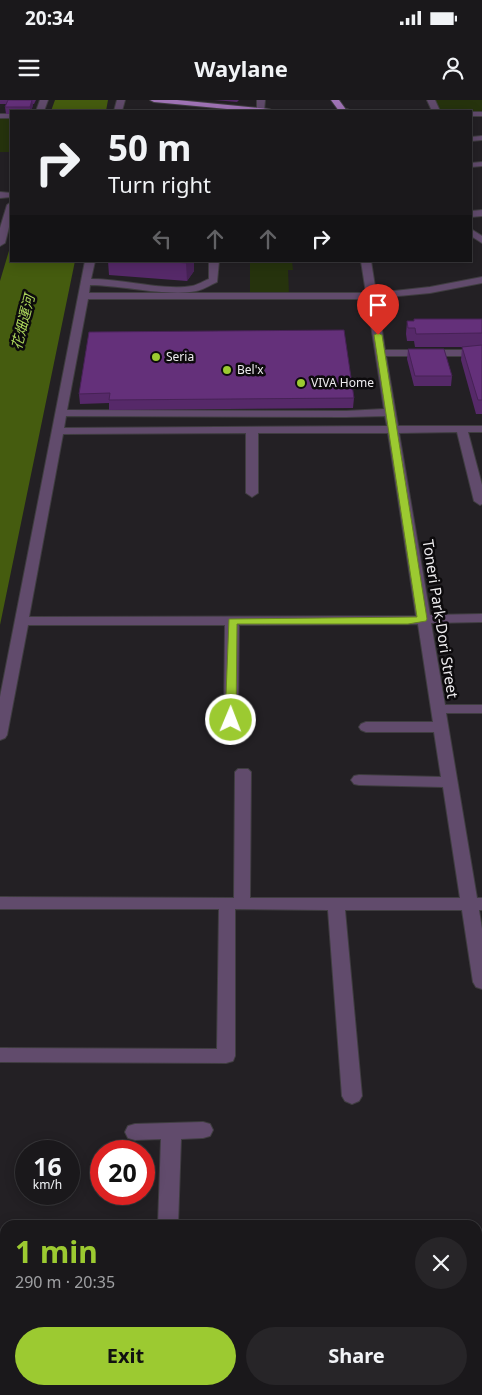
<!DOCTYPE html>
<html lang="en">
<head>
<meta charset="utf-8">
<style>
  :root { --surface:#1a181b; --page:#272528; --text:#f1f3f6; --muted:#9fa0a3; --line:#38373a; --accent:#9cca31 }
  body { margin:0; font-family:"Noto Sans","Noto Sans JP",sans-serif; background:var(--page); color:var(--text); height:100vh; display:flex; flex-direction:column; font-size:19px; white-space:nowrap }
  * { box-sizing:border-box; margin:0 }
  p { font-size:16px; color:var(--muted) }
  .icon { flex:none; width:28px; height:28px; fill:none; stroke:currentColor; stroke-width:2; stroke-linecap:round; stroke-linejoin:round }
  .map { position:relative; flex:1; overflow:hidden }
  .drawer { position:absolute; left:0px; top:1120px; width:482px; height:175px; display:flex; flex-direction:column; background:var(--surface); border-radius:15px 15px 0 0; box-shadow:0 2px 12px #0003,0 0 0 1px var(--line) }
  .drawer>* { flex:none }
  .top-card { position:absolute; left:10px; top:10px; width:462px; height:152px; border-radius:0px; box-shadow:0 2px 12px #0003,0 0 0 1px var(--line); background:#1a181b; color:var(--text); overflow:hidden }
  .speed { position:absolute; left:15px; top:1040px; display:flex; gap:10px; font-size:25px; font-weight:700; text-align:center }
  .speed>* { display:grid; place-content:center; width:65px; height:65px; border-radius:50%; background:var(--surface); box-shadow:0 2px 12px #0003,0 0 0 1px var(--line); line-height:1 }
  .speed small { font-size:12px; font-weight:400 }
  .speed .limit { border:8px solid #d22; background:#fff; color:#111 }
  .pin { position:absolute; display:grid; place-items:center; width:42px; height:42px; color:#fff; margin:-51px -21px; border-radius:50% 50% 50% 0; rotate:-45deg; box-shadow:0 0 5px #0007 }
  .pin .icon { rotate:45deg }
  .me { position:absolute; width:55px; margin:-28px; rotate:1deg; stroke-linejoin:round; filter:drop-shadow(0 0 4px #0008) }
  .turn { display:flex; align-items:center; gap:18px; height:105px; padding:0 15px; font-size:22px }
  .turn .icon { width:65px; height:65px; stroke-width:2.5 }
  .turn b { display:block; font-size:35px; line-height:42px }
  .lanes { display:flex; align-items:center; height:48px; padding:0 15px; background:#0003; justify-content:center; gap:25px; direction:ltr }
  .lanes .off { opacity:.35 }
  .round { display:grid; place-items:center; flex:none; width:52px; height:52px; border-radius:26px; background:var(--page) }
  .headline { display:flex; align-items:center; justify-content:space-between; height:85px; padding:0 15px }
  h1 { font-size:30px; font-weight:700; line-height:38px; color:var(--accent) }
  .primary-button { display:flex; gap:10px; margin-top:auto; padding:10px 15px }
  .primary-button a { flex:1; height:58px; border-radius:30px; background:var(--accent); color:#111; font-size:20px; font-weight:700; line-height:58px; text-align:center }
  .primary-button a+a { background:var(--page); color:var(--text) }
  .status { display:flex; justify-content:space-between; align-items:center; height:35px; padding:0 25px; background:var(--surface); direction:ltr }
  .status svg { height:14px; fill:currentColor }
  header { display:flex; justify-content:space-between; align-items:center; height:65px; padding:0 15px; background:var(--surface); font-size:22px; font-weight:700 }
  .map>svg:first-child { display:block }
  .green { fill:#26330d }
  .water { fill:#455c0f }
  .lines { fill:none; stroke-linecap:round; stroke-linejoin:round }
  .minor-casing { stroke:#3f3d40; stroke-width:2 }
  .major-casing { stroke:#3f3d40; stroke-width:2 }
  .minor { fill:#614b6c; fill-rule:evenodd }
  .major { fill:#a174b7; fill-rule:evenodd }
  .wall { fill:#562969 }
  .shaded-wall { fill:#462255 }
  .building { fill:#64307a; stroke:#462255 }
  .route { fill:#9cca31; stroke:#658320 }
  .poi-dot { fill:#9cca31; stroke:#0c0a0c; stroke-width:2 }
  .labels { text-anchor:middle; stroke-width:5; stroke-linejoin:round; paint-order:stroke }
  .far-poi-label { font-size:12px; fill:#eeecef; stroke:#0c0a0c; text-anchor:start }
  .far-water-label { font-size:14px; font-style:italic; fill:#add75b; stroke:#0c0a0c }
  .street-label { font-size:15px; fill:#eeecef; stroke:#0c0a0c }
</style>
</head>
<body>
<div class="status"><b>20:34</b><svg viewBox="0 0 49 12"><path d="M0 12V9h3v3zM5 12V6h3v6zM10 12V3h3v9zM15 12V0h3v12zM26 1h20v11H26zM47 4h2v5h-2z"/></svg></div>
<header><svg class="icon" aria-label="menu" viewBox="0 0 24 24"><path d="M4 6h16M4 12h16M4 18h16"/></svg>Waylane<svg class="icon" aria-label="person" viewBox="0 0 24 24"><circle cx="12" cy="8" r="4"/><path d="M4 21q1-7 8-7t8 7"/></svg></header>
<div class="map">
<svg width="482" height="1295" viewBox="0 0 482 1295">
  <rect width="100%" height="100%" fill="#232024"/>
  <path class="green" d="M435 0H482V12L441 11Z
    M0 18H11V52H0Z
    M250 161H292L293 170H288L289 194 250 195Z"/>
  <path class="water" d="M55 0H108L106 11H51Z
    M11 144V161H75L0 525V181Z"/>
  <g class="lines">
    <g class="minor-casing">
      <path id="minor" d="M40 0H48L44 11H36Z
        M117 0H125L122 11H114Z
        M257 0H265L264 11 257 10Z
        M427 0H435L440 11H432Z
        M340 9H347L351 11H339Z
        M471 12H482V16H471Z
        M0 14H11V18H0Z
        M482 36V40L471 41V37Z
        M482 62V66L471 67V63Z
        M0 92 11 93V97L0 98Z
        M11 102V119L5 143 0 146V128L7 105Z
        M482 110V116L471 117V111Z
        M471 129 482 136V143L471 136Z
        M85 161H95L91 179C122 179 164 191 192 186 197 185 204 181 209 179V161H219L217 182C210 185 203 190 196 191 170 197 120 185 90 185L89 193H366L361 161H371L376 193 430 187 482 177V183L430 193 377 198 385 250H482V256H386L398 326H482V332H468L482 385V404L480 405 474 401 457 332 399 333 430 515 482 514V522L431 523 445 605H482V613H446L477 798H482V810H479L482 829V889L476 887 473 882 462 810H345L362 996 359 1001 352 1004 345 1001 342 996 328 810 235 809V956L233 961 226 963 0 962V948L217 949 219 809H0V797L234 798 235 672 238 669H248L251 672 250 798H460L443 687 359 685 354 684 351 680 354 676 359 675 441 677 434 632H366L361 630 359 627 361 624 366 622H433L418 524 239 525 238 620 236 623H226L224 620 225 525H28L7 635 5 638 0 640V597ZM88 199H367L384 309 346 311 67 310ZM66 316 346 317 385 316 387 326 64 328ZM246 333V393L252 397 258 393V333H388L416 516 29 517 63 334Z
        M203 1022 210 1024 213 1030 210 1036 203 1038 181 1039 178 1125H158L161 1039 135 1040 128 1038 125 1032 128 1026 135 1024Z
        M478 1259H482V1281L478 1280Z
        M0 1262H5V1284H0Z"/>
    </g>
    <g class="major-casing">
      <path id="major" d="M150 0H177L269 9 273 11H248L154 2Z
        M331 0H339L347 11H339Z"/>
    </g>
    <use href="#minor" class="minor"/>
    <use href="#major" class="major"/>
  </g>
  <path class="wall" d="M0 0H36L34 4H33L31 11H11V14H6L5 7 6 4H0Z
    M214 0H239L237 2Z
    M108 161H194V171L187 181 109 175Z
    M414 219H482V314H476L461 260 462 247H468H415L414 241H407L406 234 407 221H414Z
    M89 232 354 298 353 308 109 310V303L80 304 79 294Z
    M408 249 452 276 451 286H414L407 259Z"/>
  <path class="shaded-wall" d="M32 0 33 6 31 11H30V7Z
    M188 161H194V171L187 181 186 163Z"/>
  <path class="building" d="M8 0H32L30 7H5Z
    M161 161H188L186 163Z
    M414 219H482V233L416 234 415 228H408L407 221H414Z
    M344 230 354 298 109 300 110 293 79 294 89 232Z
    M482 245V300H478L462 247Z
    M408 249H444L452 276H415Z"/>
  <path class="route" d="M378 233 382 235 427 519 426 521 408 524H237L236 620 235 623H227L225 620 229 519 417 517 374 235Z"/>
  <g class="poi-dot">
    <circle cx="156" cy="257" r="5"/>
    <circle cx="227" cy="270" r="5"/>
    <circle cx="301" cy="283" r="5"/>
  </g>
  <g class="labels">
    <g class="far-poi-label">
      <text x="166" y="261">Seria</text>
      <text x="237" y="274">Bel'x</text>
      <text x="311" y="287">VIVA Home</text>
    </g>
    <g class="far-water-label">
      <text transform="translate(23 222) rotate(-76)" y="5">花畑運河</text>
    </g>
    <g class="street-label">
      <text transform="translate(440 519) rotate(81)" y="5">Toneri Park-Dori Street</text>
    </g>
  </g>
</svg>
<div class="speed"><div>16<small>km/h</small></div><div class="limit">20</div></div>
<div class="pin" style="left:378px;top:235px;background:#d93025"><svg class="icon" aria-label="arrive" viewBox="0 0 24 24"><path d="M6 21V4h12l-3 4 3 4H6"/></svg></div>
<svg class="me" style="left:231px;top:620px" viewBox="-20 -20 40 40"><circle r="17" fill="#9cca31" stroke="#fff" stroke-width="3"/><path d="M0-11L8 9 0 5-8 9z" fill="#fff"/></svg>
<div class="top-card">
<div class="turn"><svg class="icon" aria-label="right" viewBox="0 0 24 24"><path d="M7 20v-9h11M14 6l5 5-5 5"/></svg><div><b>50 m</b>Turn right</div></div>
<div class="lanes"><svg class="icon off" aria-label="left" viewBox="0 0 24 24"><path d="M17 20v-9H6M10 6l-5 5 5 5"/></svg><svg class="icon off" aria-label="ahead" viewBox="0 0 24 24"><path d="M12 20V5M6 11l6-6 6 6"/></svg><svg class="icon off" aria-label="ahead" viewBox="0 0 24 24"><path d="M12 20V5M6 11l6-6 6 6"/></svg><svg class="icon" aria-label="right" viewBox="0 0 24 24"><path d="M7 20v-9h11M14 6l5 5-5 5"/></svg></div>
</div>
<section class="drawer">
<div class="headline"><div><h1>1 min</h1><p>290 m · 20:35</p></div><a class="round"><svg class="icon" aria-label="close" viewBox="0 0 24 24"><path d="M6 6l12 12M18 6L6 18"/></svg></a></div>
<div class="primary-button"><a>Exit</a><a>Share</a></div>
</section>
</div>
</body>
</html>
